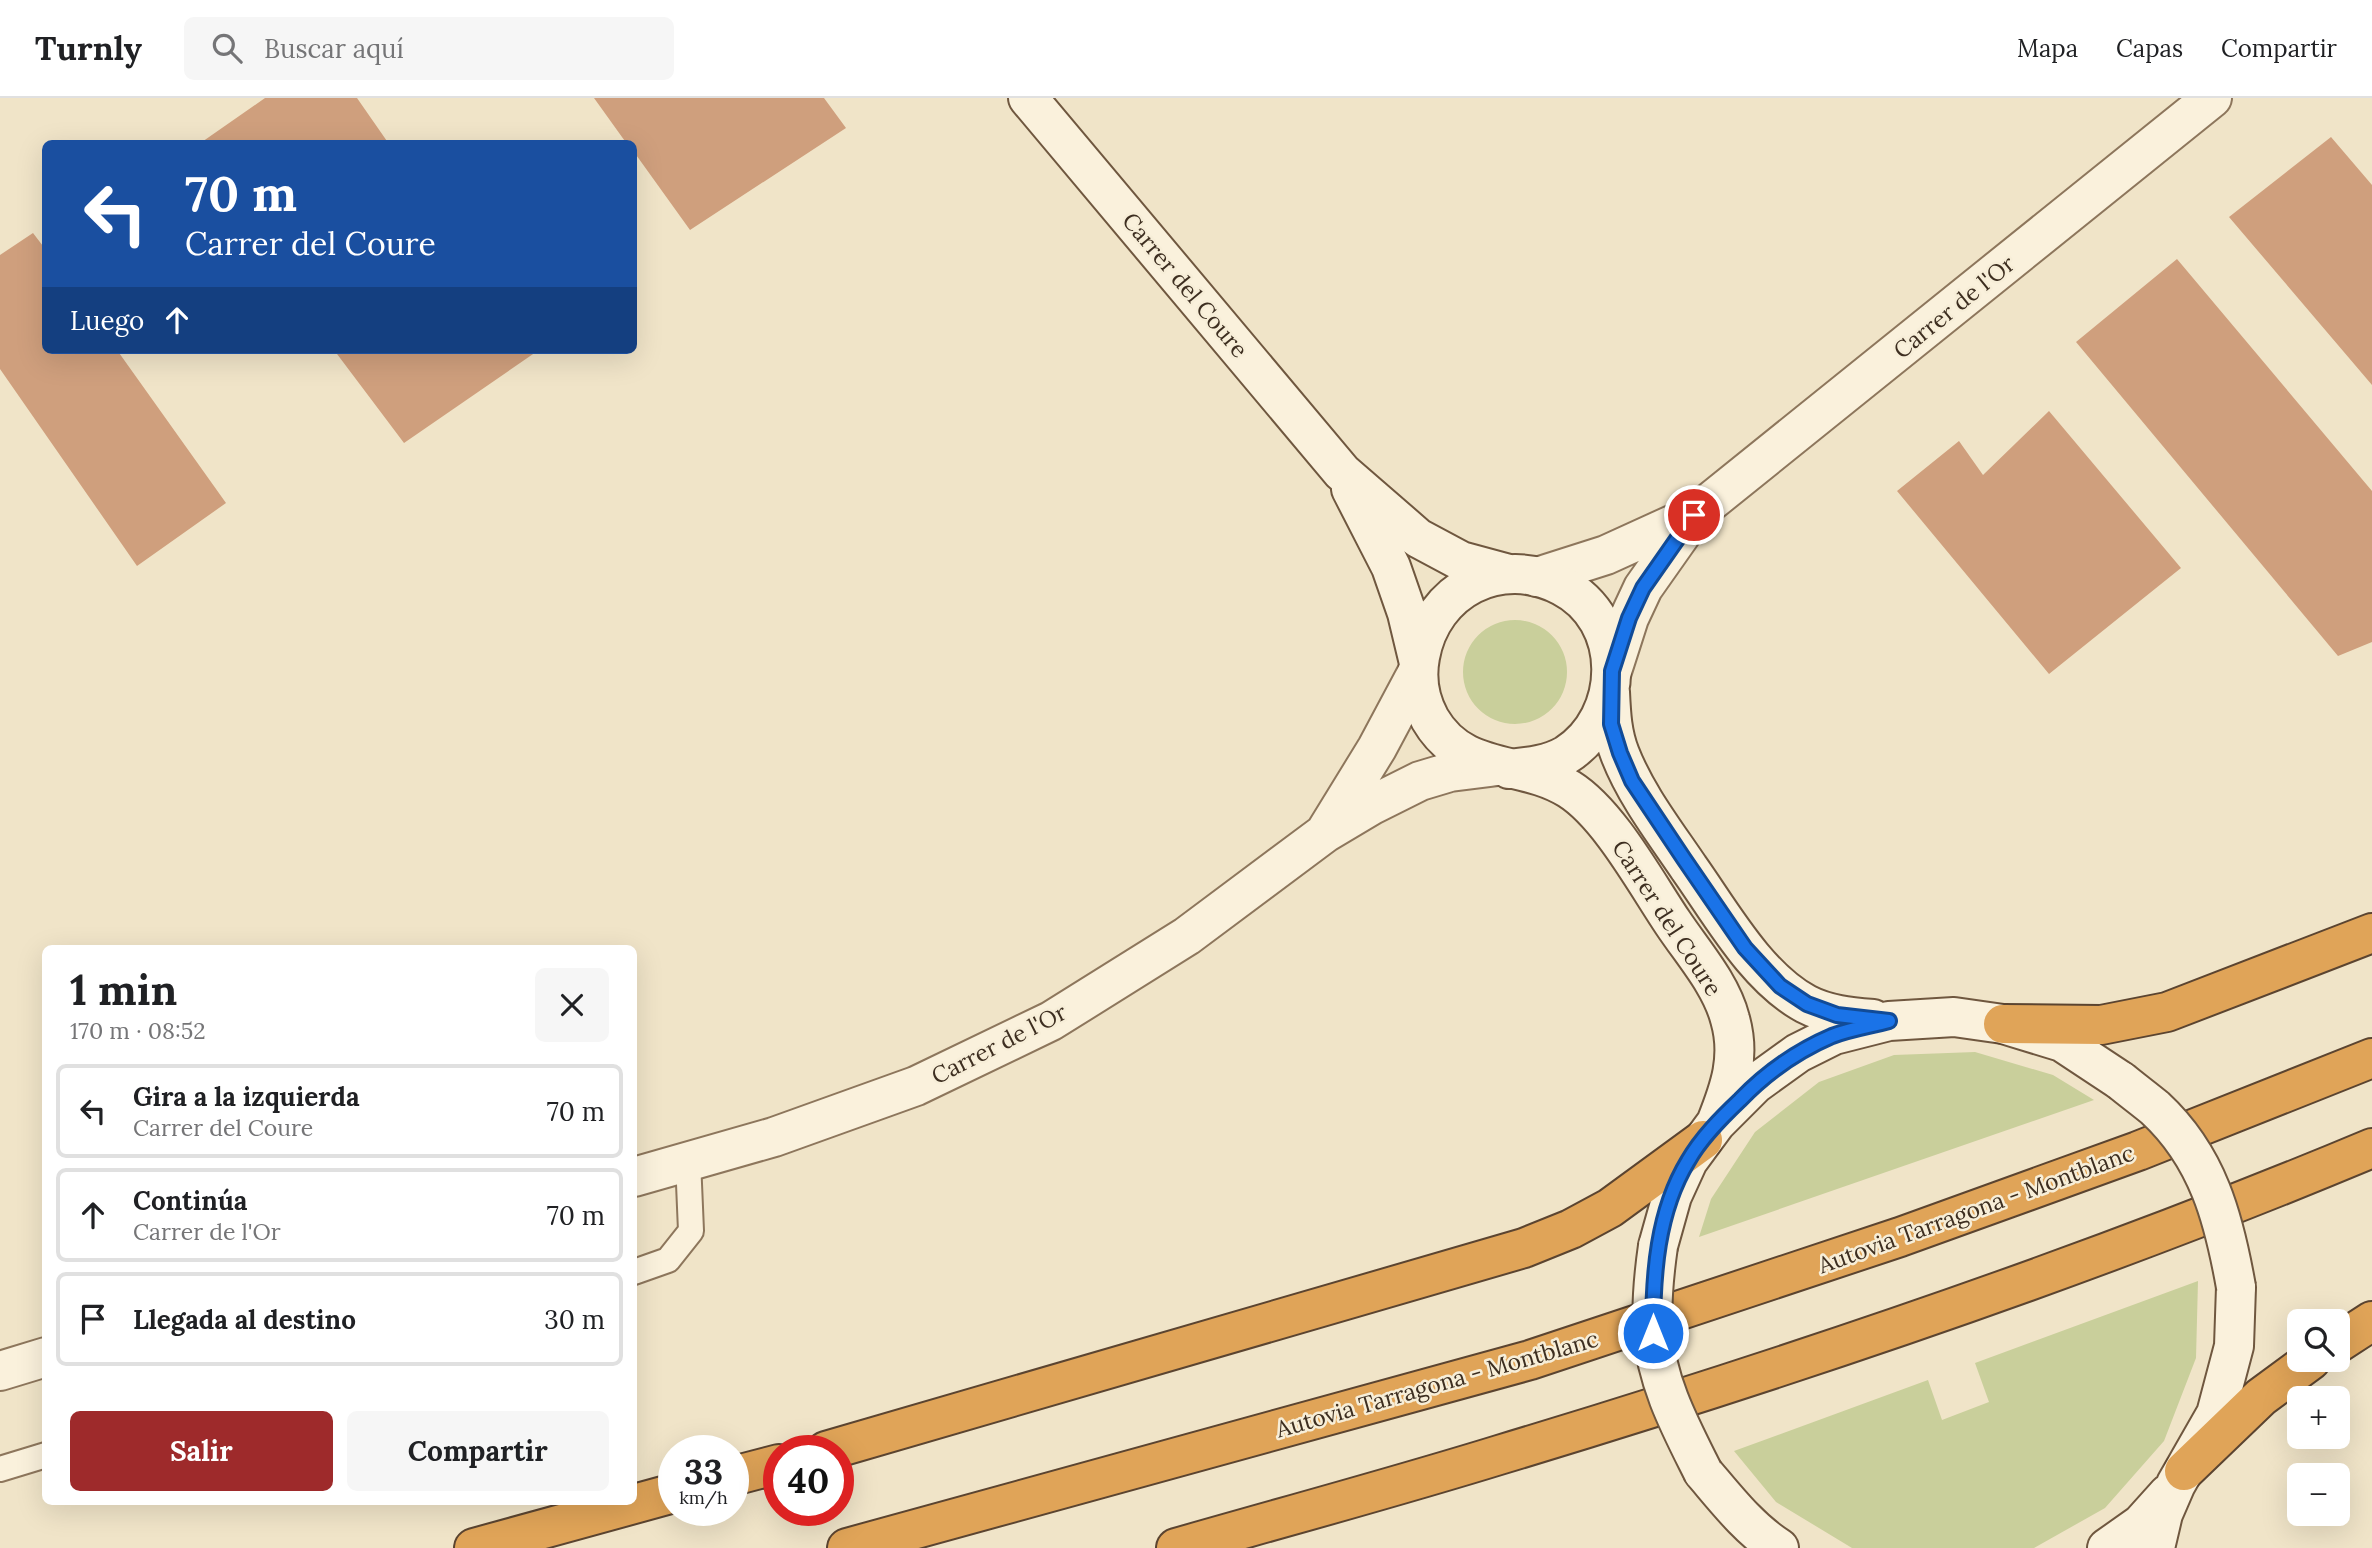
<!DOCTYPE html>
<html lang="es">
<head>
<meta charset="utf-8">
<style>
  :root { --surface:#fff; --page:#f6f6f6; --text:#202124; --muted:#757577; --line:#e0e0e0; --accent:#9e2a2b }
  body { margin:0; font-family:Lora,serif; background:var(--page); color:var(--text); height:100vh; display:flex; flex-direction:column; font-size:26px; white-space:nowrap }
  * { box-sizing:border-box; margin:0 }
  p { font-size:23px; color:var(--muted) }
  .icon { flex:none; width:38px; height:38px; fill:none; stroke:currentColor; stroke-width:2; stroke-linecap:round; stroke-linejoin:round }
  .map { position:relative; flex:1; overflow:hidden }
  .drawer { position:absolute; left:42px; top:847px; width:595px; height:560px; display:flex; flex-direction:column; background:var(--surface); border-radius:10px; box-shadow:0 7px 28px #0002 }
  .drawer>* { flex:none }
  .guide { position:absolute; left:42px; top:42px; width:595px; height:214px; border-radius:10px; box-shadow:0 7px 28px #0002; background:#1a4fa0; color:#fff; overflow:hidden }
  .fabs { position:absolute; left:2287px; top:1211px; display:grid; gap:14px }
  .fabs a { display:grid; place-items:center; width:63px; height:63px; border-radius:10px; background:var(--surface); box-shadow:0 7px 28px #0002; font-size:35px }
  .speed { position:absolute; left:658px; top:1337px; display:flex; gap:14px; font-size:35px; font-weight:700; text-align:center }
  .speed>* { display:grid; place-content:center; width:91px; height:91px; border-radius:50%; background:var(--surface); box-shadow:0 7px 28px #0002; line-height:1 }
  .speed small { font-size:18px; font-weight:400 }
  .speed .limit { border:10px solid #d22; background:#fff; color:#111 }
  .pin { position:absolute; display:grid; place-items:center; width:60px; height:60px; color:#fff; margin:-30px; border:4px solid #fff; border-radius:50%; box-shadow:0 2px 7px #0007 }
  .me { position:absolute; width:77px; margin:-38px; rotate:0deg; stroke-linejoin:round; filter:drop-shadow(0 0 5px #0008) }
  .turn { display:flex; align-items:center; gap:24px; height:147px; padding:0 28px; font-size:32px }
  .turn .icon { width:91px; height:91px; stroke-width:2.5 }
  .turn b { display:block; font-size:49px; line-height:60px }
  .then { display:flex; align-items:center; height:66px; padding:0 28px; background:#0003; gap:14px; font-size:26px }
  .round { display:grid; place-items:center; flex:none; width:74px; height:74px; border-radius:10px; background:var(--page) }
  .summary { display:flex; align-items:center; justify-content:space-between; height:119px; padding:0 28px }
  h1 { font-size:42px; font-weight:700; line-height:52px }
  .primary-button { display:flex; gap:14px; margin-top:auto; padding:14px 28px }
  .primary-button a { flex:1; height:80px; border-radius:10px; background:var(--accent); color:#fff; font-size:28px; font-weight:700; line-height:80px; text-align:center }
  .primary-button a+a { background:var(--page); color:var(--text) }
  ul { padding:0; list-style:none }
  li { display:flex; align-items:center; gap:21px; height:94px; margin:0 14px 10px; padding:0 14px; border:4px solid var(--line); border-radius:10px }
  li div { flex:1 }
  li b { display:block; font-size:26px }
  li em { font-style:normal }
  header { display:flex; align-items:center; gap:42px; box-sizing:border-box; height:98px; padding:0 35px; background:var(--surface); border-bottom:2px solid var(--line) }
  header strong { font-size:33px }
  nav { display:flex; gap:38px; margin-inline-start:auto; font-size:24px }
  .search { width:490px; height:63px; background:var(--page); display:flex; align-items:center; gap:18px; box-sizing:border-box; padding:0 24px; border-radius:10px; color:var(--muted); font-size:26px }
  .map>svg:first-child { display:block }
  .green { fill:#c9cf9b }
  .building { fill:#cf9f7d }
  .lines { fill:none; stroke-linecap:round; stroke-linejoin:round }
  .lane-casing { stroke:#8d765c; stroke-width:28 }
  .street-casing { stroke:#8d765c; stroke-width:42 }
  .secondary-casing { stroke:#6f573f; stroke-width:42 }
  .highway-casing { stroke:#5b4430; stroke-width:42 }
  .lane { stroke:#faf1dc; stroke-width:24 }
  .street { stroke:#faf1dc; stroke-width:38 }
  .secondary { stroke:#faf1dc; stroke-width:38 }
  .highway { stroke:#e0a458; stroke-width:38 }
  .secondary-bridge-casing { stroke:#6f573f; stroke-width:42; stroke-linecap:butt }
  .secondary-bridge { stroke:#faf1dc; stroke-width:38 }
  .route-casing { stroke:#114b97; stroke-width:18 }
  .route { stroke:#1a73e8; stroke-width:12 }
  .labels { text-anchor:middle; stroke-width:5; stroke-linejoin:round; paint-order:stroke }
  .street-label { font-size:23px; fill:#3d2e20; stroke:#f7eed8 }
</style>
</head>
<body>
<header>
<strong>Turnly</strong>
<div class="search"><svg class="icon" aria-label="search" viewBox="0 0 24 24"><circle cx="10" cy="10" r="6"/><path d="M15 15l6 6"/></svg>Buscar aquí</div>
<nav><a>Mapa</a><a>Capas</a><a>Compartir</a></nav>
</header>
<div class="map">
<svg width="2372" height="1450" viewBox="0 0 2372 1450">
  <rect width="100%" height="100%" fill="#f0e4c8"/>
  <path class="green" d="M1463 574a52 52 0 1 1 104 0a52 52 0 1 1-104 0Z
    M1975 954 2053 977 2094 1002 1699 1139 1711 1101 1755 1034 1819 984 1894 957Z
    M2198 1183 2196 1260 2164 1343 2105 1410 2034 1450H1852L1776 1404 1734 1353 1928 1282 1942 1322 1989 1304 1975 1265Z"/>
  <path class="building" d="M265 0H357L389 46H199Z
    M594 0H824L846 30 690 132 634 54V46H627Z
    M2331 39 2372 87V287L2229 119Z
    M33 135 46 152V252H117L226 405 137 468 0 271V157Z
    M2177 161 2372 393V544L2338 558 2076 244Z
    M334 252H535L536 254 404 345Z
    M2049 313 2181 470 2049 576 1897 393 1959 343 1983 377Z"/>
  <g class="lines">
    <g class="lane-casing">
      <path id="lane" d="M634 1174 668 1162 691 1133 688 1062
        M0 1371 46 1357"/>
    </g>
    <g class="street-casing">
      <path id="street" d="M1537 479 1606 457 1694 417 2212 0
        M1612 573 1629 520 1643 490 1693 419
        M1326 733 1377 650 1417 575
        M634 1079 774 1039 916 988 1051 923 1187 838 1325 735 1372 707 1420 683 1450 674 1498 668
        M0 1273 46 1259"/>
    </g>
    <g class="secondary-casing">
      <path id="secondary" d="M1028 0 1342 374 1418 440 1461 463 1509 476
        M1351 391 1391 469 1407 515 1419 565
        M1610 594C1611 616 1612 636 1620 656 1636 697 1664 733 1689 770 1721 815 1756 879 1806 906 1827 917 1850 919 1873 921
        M1509 671C1528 669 1549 667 1566 657 1626 619 1628 522 1562 488 1500 456 1432 491 1420 559 1416 580 1419 601 1430 621 1463 678 1521 661 1569 691 1609 716 1646 785 1673 825 1693 855 1721 886 1730 921 1741 959 1730 990 1716 1025
        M1658 1148 1672 1098 1688 1063 1716 1025 1755 986 1798 955 1834 937 1889 923 1954 919 2003 926 2062 944 2121 983
        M1703 1374C1726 1401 1749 1431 1779 1450
        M2107 1450 2141 1426 2168 1396
        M2155 1450 2163 1416 2176 1386 2216 1316 2234 1248 2236 1189"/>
    </g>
    <g class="highway-casing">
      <path id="highway" d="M2003 926 2101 927 2167 914 2372 835
        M2338 1245 2372 1223
        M826 1353 1524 1150 1571 1131 1610 1110 1703 1042
        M2184 1373 2261 1299 2311 1262
        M733 1378 779 1366
        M474 1450 674 1395
        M847 1450 1530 1262 1900 1139 2138 1053 2372 960
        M1176 1450C1284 1419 1392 1390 1499 1357 1794 1268 2088 1169 2372 1050"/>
    </g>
    <use href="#lane" class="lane"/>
    <use href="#street" class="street"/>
    <use href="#secondary" class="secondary"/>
    <use href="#highway" class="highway"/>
    <g class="secondary-bridge-casing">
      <path id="secondary-bridge" d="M2121 983C2132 992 2144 1001 2155 1010 2208 1059 2224 1121 2236 1189
        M1658 1148C1654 1176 1651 1205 1653 1233 1656 1284 1681 1330 1703 1374"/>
    </g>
    <use href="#secondary-bridge" class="secondary-bridge"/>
  </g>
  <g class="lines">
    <g class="route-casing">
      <path id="route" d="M1653 1235C1653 1177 1657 1114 1688 1063 1701 1040 1721 1020 1740 1002 1766 975 1797 953 1832 938 1850 931 1871 928 1889 923L1837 917 1807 906 1780 888 1745 850 1684 761 1632 683 1620 655 1611 626 1612 573 1629 520 1643 490 1694 417"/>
    </g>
    <use href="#route" class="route"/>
  </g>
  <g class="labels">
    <g class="street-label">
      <text transform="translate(1185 187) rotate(50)" y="8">Carrer del Coure</text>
      <text transform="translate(1954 209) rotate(-39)" y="8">Carrer de l'Or</text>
      <text transform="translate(1667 820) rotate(57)" y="8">Carrer del Coure</text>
      <text transform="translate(999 946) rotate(-27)" y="8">Carrer de l'Or</text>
      <text transform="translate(1976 1111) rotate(-20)" y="8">Autovia Tarragona - Montblanc</text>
      <text transform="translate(1437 1286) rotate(-16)" y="8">Autovia Tarragona - Montblanc</text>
    </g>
  </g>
</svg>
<div class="fabs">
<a><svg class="icon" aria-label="search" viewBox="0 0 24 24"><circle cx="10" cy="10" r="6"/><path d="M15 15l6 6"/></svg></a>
<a>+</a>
<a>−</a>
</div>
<div class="speed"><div>33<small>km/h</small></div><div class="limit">40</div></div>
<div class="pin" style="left:1694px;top:417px;background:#d93025"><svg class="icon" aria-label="arrive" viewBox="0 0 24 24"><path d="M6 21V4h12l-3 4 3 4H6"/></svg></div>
<svg class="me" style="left:1653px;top:1235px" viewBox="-20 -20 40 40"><circle r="17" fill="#1a73e8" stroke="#fff" stroke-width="3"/><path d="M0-11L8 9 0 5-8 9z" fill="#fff"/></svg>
<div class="guide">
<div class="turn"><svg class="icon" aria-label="left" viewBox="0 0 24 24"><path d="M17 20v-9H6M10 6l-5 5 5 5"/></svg><div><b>70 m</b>Carrer del Coure</div></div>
<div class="then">Luego<svg class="icon" aria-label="ahead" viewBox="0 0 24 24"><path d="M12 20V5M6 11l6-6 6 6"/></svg></div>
</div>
<section class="drawer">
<div class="summary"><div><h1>1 min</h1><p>170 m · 08:52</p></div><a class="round"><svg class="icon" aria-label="close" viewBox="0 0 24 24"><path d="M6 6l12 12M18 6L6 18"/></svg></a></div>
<ul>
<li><svg class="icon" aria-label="left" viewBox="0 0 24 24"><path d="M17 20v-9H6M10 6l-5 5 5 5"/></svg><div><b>Gira a la izquierda</b><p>Carrer del Coure</p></div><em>70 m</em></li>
<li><svg class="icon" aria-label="ahead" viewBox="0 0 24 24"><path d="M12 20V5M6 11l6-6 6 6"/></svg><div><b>Continúa</b><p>Carrer de l'Or</p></div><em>70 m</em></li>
<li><svg class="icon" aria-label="arrive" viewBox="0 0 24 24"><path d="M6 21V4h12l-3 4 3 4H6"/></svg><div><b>Llegada al destino</b></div><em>30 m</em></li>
</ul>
<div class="primary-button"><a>Salir</a><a>Compartir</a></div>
</section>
</div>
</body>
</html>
